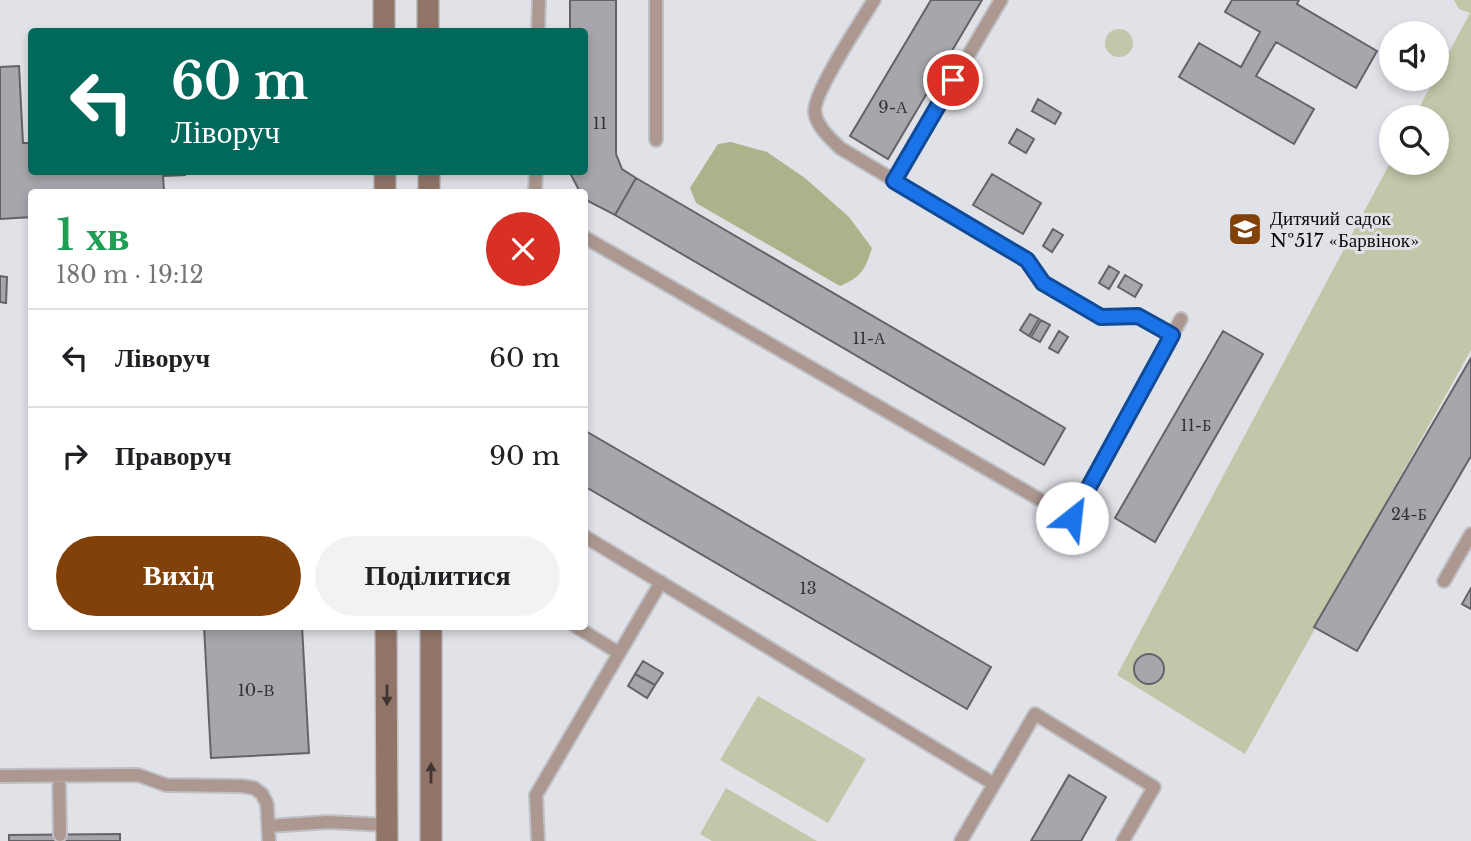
<!DOCTYPE html>
<html lang="uk">
<head>
<meta charset="utf-8">
<style>
  :root { --surface:#fff; --page:#f2f2f2; --text:#202124; --muted:#757577; --line:#e0e0e0; --accent:#824109 }
  body { margin:0; font-family:"Libre Baskerville",serif; background:var(--page); color:var(--text); height:100vh; display:flex; flex-direction:column; font-size:26px; white-space:nowrap }
  * { box-sizing:border-box; margin:0 }
  p { font-size:23px; color:var(--muted) }
  .icon { flex:none; width:38px; height:38px; fill:none; stroke:currentColor; stroke-width:2; stroke-linecap:round; stroke-linejoin:round }
  .map { position:relative; flex:1; overflow:hidden }
  .panel { position:absolute; left:28px; top:189px; width:560px; height:441px; display:flex; flex-direction:column; background:var(--surface); border-radius:7px; box-shadow:0 4px 10px #0003 }
  .panel>* { flex:none }
  .guide { position:absolute; left:28px; top:28px; width:560px; height:147px; border-radius:7px; box-shadow:0 4px 10px #0003; background:#00695c; color:#fff; overflow:hidden }
  .buttons { position:absolute; left:1379px; top:21px; display:grid; gap:14px }
  .buttons a { display:grid; place-items:center; width:70px; height:70px; border-radius:50%; background:var(--surface); box-shadow:0 4px 10px #0003; font-size:35px }
  .pin { position:absolute; display:grid; place-items:center; width:60px; height:60px; color:#fff; margin:-30px; border:4px solid #fff; border-radius:50%; box-shadow:0 2px 7px #0007 }
  .me { position:absolute; width:77px; margin:-38px; rotate:29deg; stroke-linejoin:round; filter:drop-shadow(0 0 5px #0008) }
  .turn { display:flex; align-items:center; gap:24px; height:147px; padding:0 28px; font-size:32px }
  .turn .icon { width:91px; height:91px; stroke-width:2.5 }
  .turn b { display:block; font-size:49px; line-height:60px }
  .round { display:grid; place-items:center; flex:none; width:74px; height:74px; border-radius:37px; background:var(--page) }
  .summary { display:flex; align-items:center; justify-content:space-between; height:119px; padding:0 28px }
  h1 { font-size:42px; font-weight:600; line-height:52px; color:#1e9e55 }
  .button { display:flex; gap:14px; margin-top:auto; padding:14px 28px }
  .button a { flex:1; height:80px; border-radius:42px; background:var(--accent); color:#fff; font-size:28px; font-weight:600; line-height:80px; text-align:center }
  .button a+a { background:var(--page); color:var(--text) }
  ul { padding:0; list-style:none }
  li { display:flex; align-items:center; gap:21px; height:98px; padding:0 28px; border-top:2px solid var(--line) }
  li div { flex:1 }
  li b { display:block; font-size:26px }
  li em { font-style:normal }
  .map>svg:first-child { display:block }
  .green { fill:#c1c8a9 }
  .forest { fill:#aab38a }
  .building { fill:#a6a6ac; stroke:#636369; stroke-width:2 }
  .lines { fill:none; stroke-linecap:round; stroke-linejoin:round }
  .lane-casing { stroke:#bfc0c5; stroke-width:16 }
  .secondary-casing { stroke:#bfc0c5; stroke-width:24 }
  .lane { stroke:#ac9890; stroke-width:12 }
  .secondary { stroke:#917569; stroke-width:21 }
  .oneway { fill:#413532 }
  .route-casing { stroke:#114b97; stroke-width:18 }
  .route { stroke:#1a73e8; stroke-width:12 }
  .labels { text-anchor:middle; stroke-width:6; stroke-linejoin:round; paint-order:stroke }
  .number-label { font-size:16px; fill:#323235 }
  .poi-label { font-size:19px; fill:#0b0b0d; stroke:#e1e2e8; text-anchor:start }
</style>
</head>
<body>
<div class="map">
<svg width="1471" height="841" viewBox="0 0 1471 841">
  <rect width="100%" height="100%" fill="#e1e2e8"/>
  <path class="green" d="M1454 0H1471V350L1245 754 1117 675 1391 161V163H1437V117H1414L1470 13 1459 9Z
    M1105 43a14 14 0 1 1 28 0a14 14 0 1 1-28 0Z
    M758 696 866 759 828 823 720 760Z
    M726 788 817 841H712L700 834Z"/>
  <path class="forest" d="M731 142 767 152 805 178 849 217 872 248C865 270 861 277 840 286L696 203 690 188 718 144Z"/>
  <path class="building" d="M570 0H616V154L622 169 636 178 615 215 584 199V192H580L570 173 584 172V32H570Z
    M931 0H982L888 159 850 136Z
    M1232 0H1299L1297 4 1377 51 1356 88 1276 42 1256 76 1314 109 1294 144 1179 77 1199 43 1241 67 1260 32 1225 12Z
    M19 66 23 143H32V172H185V175L163 176 164 192H32V217L0 219V67Z
    M1038 99 1061 113 1055 124 1032 111Z
    M1017 129 1034 139 1026 153 1009 143Z
    M992 174 1041 203 1023 234 973 205Z
    M636 178 1065 428 1044 465 615 215Z
    M1053 229 1063 235 1052 252 1043 246Z
    M1109 266 1119 272 1109 289 1099 283Z
    M1125 275 1142 285 1135 297 1118 287Z
    M0 276 7 277 6 303 0 302Z
    M1030 314 1039 319 1029 336 1020 330Z
    M1041 320 1050 325 1040 342 1031 337Z
    M1059 331 1068 337 1058 353 1049 348Z
    M1223 331 1263 354 1155 542 1115 518Z
    M1471 358V456L1357 651 1314 627Z
    M584 430 991 667 967 709 584 486Z
    M1471 588V609L1462 604Z
    M204 626H302L309 753 211 758Z
    M1134 669a15 15 0 1 1 30 0a15 15 0 1 1-30 0Z
    M643 661 663 673 655 685 635 674Z
    M635 674 655 685 647 698 628 686Z
    M1069 775 1106 797 1081 841H1031Z
    M120 834V841H9V835Z"/>
  <g class="lines">
    <g class="lane-casing">
      <path id="lane" d="M656 0V140
        M874 0C862 20 812 94 815 112 816 126 831 139 840 148L1027 260 1043 283 1101 317 1138 316 1172 336
        M538 32 539 0
        M894 181 1001 0
        M535 192 536 172
        M584 237 1072 518 1181 319
        M584 536 994 784
        M1444 581 1471 534
        M575 626 619 653
        M0 776 138 775 166 785 241 786 254 788 262 794 267 804 269 841
        M59 777 60 835
        M269 826 328 822 387 825
        M538 841 536 795 661 582
        M961 841 1035 714 1154 787 1123 841"/>
    </g>
    <g class="secondary-casing">
      <path id="secondary" d="M384 0V32
        M428 0V32
        M385 172V192
        M429 172V192
        M386 626 387 841
        M431 626V841"/>
    </g>
    <use href="#lane" class="lane"/>
    <use href="#secondary" class="secondary"/>
  </g>
  <defs><path id="oneway-solid" d="M-6-.8H1V-3.2L6.5 0L1 3.2V.8H-6Z" transform="scale(1.75)"/></defs>
  <g class="oneway">
    <use href="#oneway-solid" transform="translate(387 695) rotate(90)"/>
    <use href="#oneway-solid" transform="translate(431 773) rotate(-90)"/>
  </g>
  <g class="lines">
    <g class="route-casing">
      <path id="route" d="M953 80 894 181 1027 260 1043 283 1101 317 1138 316 1172 335 1072 518"/>
    </g>
    <use href="#route" class="route"/>
  </g>
  <defs>
    <g id="school-square" transform="scale(1.75)"><rect x="-9" y="-9" width="18" height="18" rx="4" fill="#824109" stroke="#e1e2e8"/><path d="M0-5L7-2L0 1L-7-2ZM-4 1L0 2.5L4 1V4Q0 6-4 4Z" fill="#fff"/></g>
  </defs>
  <g fill-rule="evenodd">
    <use href="#school-square" x="1245" y="229"/>
  </g>
  <g class="labels">
    <g class="number-label">
      <text x="893" y="113">9-А</text>
      <text x="600" y="129">11</text>
      <text x="869" y="344">11-А</text>
      <text x="1196" y="431">11-Б</text>
      <text x="1409" y="520">24-Б</text>
      <text x="808" y="594">13</text>
      <text x="256" y="696">10-В</text>
    </g>
    <g class="poi-label">
      <text x="1270" y="225">Дитячий садок<tspan x="1270" dy="22">№517 «Барвінок»</tspan></text>
    </g>
  </g>
</svg>
<div class="buttons">
<a><svg class="icon" aria-label="sound" viewBox="0 0 24 24"><path d="M4 9h4l5-4v14l-5-4H4zM17 9q2 3 0 6"/></svg></a>
<a><svg class="icon" aria-label="search" viewBox="0 0 24 24"><circle cx="10" cy="10" r="6"/><path d="M15 15l6 6"/></svg></a>
</div>
<div class="pin" style="left:953px;top:80px;background:#d93025"><svg class="icon" aria-label="arrive" viewBox="0 0 24 24"><path d="M6 21V4h12l-3 4 3 4H6"/></svg></div>
<svg class="me" style="left:1072px;top:518px" viewBox="-20 -20 40 40"><circle r="19" fill="#fff"/><path d="M0-13L10 11 0 6-10 11z" fill="#1a73e8"/></svg>
<div class="guide">
<div class="turn"><svg class="icon" aria-label="left" viewBox="0 0 24 24"><path d="M17 20v-9H6M10 6l-5 5 5 5"/></svg><div><b>60 m</b>Ліворуч</div></div>
</div>
<section class="panel">
<div class="summary"><div><h1>1 хв</h1><p>180 m · 19:12</p></div><a class="round" style="background:#d93025;color:#fff"><svg class="icon" aria-label="close" viewBox="0 0 24 24"><path d="M6 6l12 12M18 6L6 18"/></svg></a></div>
<ul>
<li><svg class="icon" aria-label="left" viewBox="0 0 24 24"><path d="M17 20v-9H6M10 6l-5 5 5 5"/></svg><div><b>Ліворуч</b></div><em>60 m</em></li>
<li><svg class="icon" aria-label="right" viewBox="0 0 24 24"><path d="M7 20v-9h11M14 6l5 5-5 5"/></svg><div><b>Праворуч</b></div><em>90 m</em></li>
</ul>
<div class="button"><a>Вихід</a><a>Поділитися</a></div>
</section>
</div>
</body>
</html>
